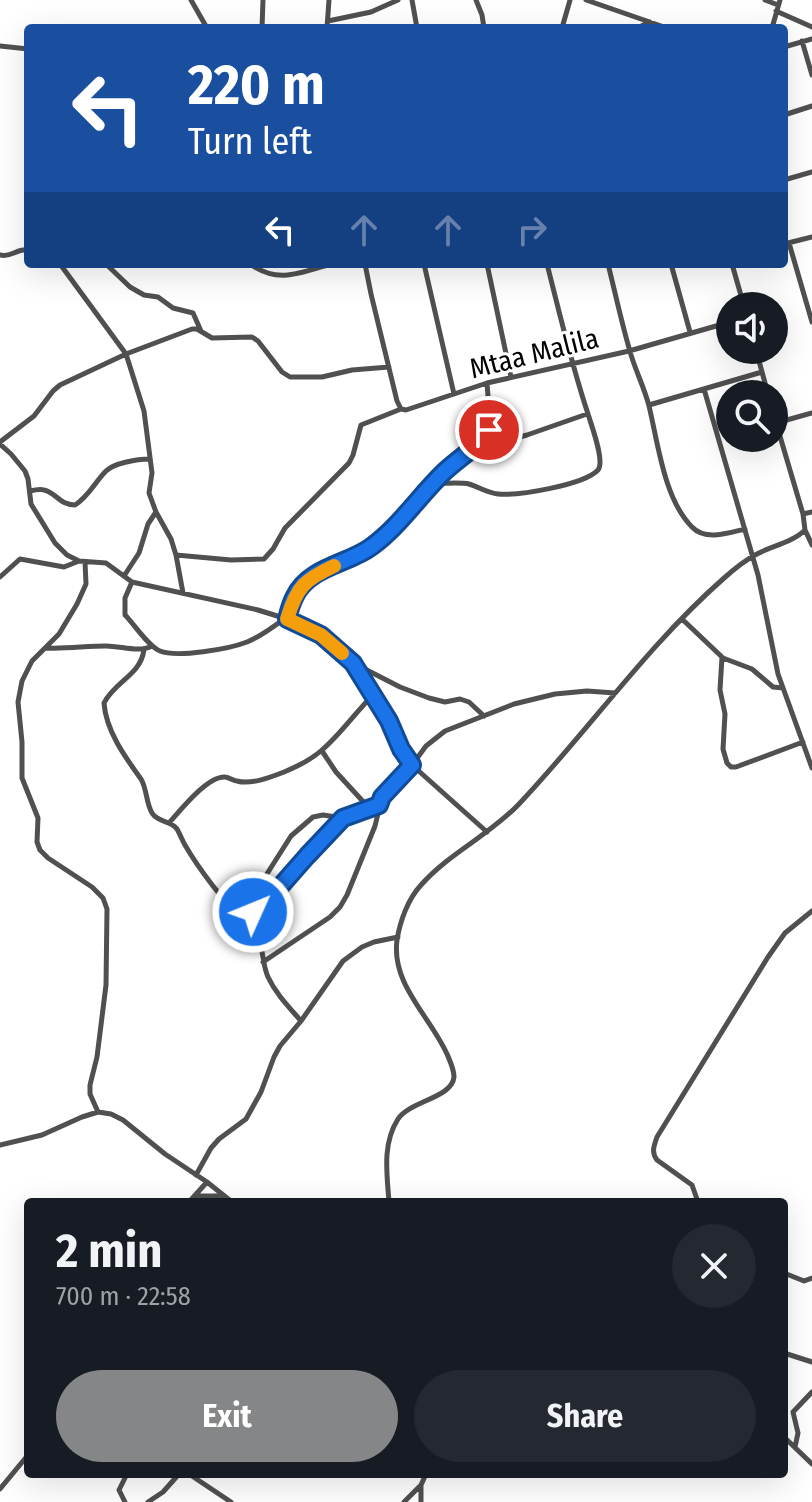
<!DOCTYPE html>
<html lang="en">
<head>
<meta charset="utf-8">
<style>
  :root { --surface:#171b24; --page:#242831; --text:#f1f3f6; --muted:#9ea1a6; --accent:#858687 }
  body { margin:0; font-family:"Fira Sans Condensed",sans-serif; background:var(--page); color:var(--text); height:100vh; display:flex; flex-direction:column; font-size:30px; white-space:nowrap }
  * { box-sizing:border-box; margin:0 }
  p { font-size:26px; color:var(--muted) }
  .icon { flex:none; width:44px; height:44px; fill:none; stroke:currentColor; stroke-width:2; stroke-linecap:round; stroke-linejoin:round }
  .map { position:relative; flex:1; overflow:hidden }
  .sheet { position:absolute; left:24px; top:1198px; width:764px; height:280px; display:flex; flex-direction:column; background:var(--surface); border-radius:8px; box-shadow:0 8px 32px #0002 }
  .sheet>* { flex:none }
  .top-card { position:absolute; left:24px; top:24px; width:764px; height:244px; border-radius:8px; box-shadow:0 8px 32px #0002; background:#1a4fa0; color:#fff; overflow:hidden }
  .tools { position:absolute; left:716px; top:292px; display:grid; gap:16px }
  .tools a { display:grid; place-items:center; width:72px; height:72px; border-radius:50%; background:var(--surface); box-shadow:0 8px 32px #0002; font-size:40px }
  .pin { position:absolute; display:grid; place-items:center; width:68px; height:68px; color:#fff; margin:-34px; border:4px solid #fff; border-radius:50%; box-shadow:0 2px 8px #0007 }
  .me { position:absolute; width:88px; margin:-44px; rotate:46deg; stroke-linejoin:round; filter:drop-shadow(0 0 6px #0008) }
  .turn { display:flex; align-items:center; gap:28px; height:168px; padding:0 32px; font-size:36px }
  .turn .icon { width:104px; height:104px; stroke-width:2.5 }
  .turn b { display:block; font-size:56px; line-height:68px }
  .lanes { display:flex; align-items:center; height:76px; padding:0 32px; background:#0003; justify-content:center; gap:40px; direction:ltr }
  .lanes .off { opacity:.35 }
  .round { display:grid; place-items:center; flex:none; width:84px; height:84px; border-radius:42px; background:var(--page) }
  .overview { display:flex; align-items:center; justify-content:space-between; height:136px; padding:0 32px }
  h1 { font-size:48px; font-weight:700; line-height:60px }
  .cta { display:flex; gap:16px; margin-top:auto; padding:16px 32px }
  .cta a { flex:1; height:92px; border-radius:48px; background:var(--accent); color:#fff; font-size:32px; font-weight:700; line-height:92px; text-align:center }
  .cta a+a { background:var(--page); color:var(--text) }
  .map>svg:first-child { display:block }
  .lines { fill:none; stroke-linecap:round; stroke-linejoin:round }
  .street { stroke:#505050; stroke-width:5 }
  .route-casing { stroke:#114b97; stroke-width:20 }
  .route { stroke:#1a73e8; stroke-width:14 }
  .slow { stroke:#f59e0b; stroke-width:14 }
  .labels { text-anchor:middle; stroke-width:6; stroke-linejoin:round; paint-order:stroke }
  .street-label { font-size:28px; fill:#000; stroke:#fff }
</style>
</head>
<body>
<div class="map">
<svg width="812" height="1502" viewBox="0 0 812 1502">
  <rect width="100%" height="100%" fill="#fff"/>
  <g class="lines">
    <path class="street" d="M191 0 207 28
      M412 0 417 28
      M476 0 482 15 484 28
      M586 0 667 28
      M765 0 778 5
      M776 11 812 27
      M328 21 371 12 398 0
      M262 28 263 0
      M327 28 329 0
      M562 28 570 0
      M637 28 650 22
      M772 28 780 0
      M802 41 812 75
      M0 46 28 49
      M784 47 812 39
      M784 115 812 106
      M784 180 812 172
      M789 243 812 322
      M784 244 812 237
      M0 255C11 258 17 248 28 250
      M60 264 126 354 144 411 152 473 149 493 156 512 171 539 176 555 183 593
      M106 264 130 287 144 295 158 297 173 308 193 313 201 331
      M250 264C278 284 300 273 331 264
      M365 264 371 294 397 401 401 409 406 410 487 383 629 351 730 322
      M424 264 454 394
      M487 264 511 377
      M608 264C615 292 621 320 629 348 634 368 644 386 649 406 658 443 664 499 692 527 705 541 729 533 745 529
      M671 264 690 332
      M732 264 744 306
      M756 350 768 394
      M704 389 758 575 778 674 812 768
      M649 405 762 372
      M776 423 812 413
      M0 442 34 416 53 391 60 385 126 354 192 329H197L212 338 252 337 258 341 282 372 290 377H322L352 370 389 367
      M0 444 11 454 25 471 28 479 31 504 55 543 67 555 79 561 106 563 132 582 258 610 287 619 321 635 353 663 389 721 401 749 412 765 487 832
      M474 449 527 435 587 414
      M433 483C443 484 460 482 469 484 479 487 487 493 498 494 518 496 584 485 598 470 605 462 592 427 589 417 572 367 560 315 547 264
      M30 491C34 490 41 489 44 490 57 493 59 505 75 505 89 496 95 482 106 471 114 463 138 459 149 459
      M803 514 812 512
      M805 530 812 545
      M176 555 231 560 264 559 273 549 285 528 349 463 353 455 361 425 401 409
      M85 562 86 584 77 604 59 634 32 661 22 681 18 702 22 742V778L38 818 37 842 40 850 48 858 92 887 103 898 107 909 106 985 97 1057 90 1085V1094L98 1112
      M124 576 139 553 148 524 156 512
      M0 577 20 559 64 567 79 561
      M132 582 125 598V615C134 624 149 647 160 651 177 658 229 649 247 642 260 637 272 628 284 619
      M287 619 294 597 300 588 312 576 371 547 403 517 447 469 488 434 490 422 487 383
      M682 619 722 657 720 690 725 714 723 749 727 763 731 767H736L803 742
      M46 648C67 649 86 646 106 646 122 646 138 653 152 646
      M144 650C140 676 115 681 104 703 106 731 125 757 141 779 147 789 146 803 152 813 158 823 171 820 177 829 180 834 182 840 185 845 193 859 203 873 213 886 226 903 245 918 257 937 264 949 262 964 268 977 276 994 289 1007 301 1021
      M723 658 752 669 773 687 783 688
      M355 664 400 687 429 698 445 702 460 699 469 702 484 716
      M322 751 336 772 369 808
      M169 823C180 811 207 776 225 777 228 777 234 781 237 781 251 785 271 777 284 772 296 767 312 759 322 750 339 736 356 712 372 696
      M232 907 250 896 258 888 291 836 313 817 323 815 343 818 379 805
      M242 920 278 889 307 856 343 819
      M263 962 330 917 340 907 347 895 375 826 382 797 412 765 426 746 445 731 514 704 555 694 587 691 615 693
      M0 1145 42 1135 82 1117 98 1112 111 1114 123 1120 165 1154 207 1182 232 1202
      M196 1175 211 1148 219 1139 246 1119 261 1092 274 1057 280 1046 301 1021 343 961 362 947 374 942 398 937
      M193 1198 201 1196H223
      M189 1202 207 1182
      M389 1202C387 1174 382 1144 398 1119 410 1101 452 1098 454 1077 454 1069 450 1061 447 1054 430 1016 391 984 397 940 400 921 408 899 421 885 449 853 490 835 519 804 588 731 647 646 723 579 733 570 745 560 757 554 772 546 793 542 805 530L803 514 774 416
      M698 1202 692 1185 657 1160C651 1152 654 1146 657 1137L768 957 785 933 812 911
      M784 1273 804 1281 812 1278
      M784 1353 812 1362
      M784 1437 812 1464
      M795 1447 798 1433 793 1412 812 1392
      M189 1474 231 1502
      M0 1489 28 1455
      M125 1502 119 1490 127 1474
      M148 1502 163 1492 179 1474
      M404 1502 420 1486
      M421 1502V1485L426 1474"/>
  </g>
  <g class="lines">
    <g class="route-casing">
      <path id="route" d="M253 912 278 889 307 856 343 818 379 805 382 797 412 765 401 749 389 721 353 663 321 635 287 619C289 611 291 603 295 596 309 567 348 564 371 547 399 527 419 496 444 472 459 458 478 447 489 430"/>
    </g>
    <use href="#route" class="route"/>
    <path class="slow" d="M334 566C304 580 297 587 287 619L321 635 342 653"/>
  </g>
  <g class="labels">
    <g class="street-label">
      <text transform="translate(534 353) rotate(-14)" y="10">Mtaa Malila</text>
    </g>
  </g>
</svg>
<div class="tools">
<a><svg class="icon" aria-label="sound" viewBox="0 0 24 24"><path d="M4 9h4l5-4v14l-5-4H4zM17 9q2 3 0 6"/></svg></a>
<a><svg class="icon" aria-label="search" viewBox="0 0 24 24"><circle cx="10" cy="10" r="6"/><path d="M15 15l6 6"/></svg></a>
</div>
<div class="pin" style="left:489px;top:430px;background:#d93025"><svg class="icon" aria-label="arrive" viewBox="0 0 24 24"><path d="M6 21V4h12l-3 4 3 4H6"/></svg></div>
<svg class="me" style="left:253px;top:912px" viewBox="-20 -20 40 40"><circle r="17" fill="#1a73e8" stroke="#fff" stroke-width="3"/><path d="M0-11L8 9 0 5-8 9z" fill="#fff"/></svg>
<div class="top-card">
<div class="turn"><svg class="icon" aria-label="left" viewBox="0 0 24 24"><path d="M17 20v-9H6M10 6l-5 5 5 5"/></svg><div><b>220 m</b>Turn left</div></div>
<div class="lanes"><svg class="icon" aria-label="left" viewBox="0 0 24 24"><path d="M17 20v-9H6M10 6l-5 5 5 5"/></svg><svg class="icon off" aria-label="ahead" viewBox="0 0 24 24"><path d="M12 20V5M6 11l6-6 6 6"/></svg><svg class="icon off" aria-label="ahead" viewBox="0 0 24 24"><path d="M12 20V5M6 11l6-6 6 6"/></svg><svg class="icon off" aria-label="right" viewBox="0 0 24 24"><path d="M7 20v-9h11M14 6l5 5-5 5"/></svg></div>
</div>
<section class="sheet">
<div class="overview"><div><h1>2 min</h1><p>700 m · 22:58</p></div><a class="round"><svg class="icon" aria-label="close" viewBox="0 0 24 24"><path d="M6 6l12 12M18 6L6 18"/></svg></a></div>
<div class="cta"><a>Exit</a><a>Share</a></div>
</section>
</div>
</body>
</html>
